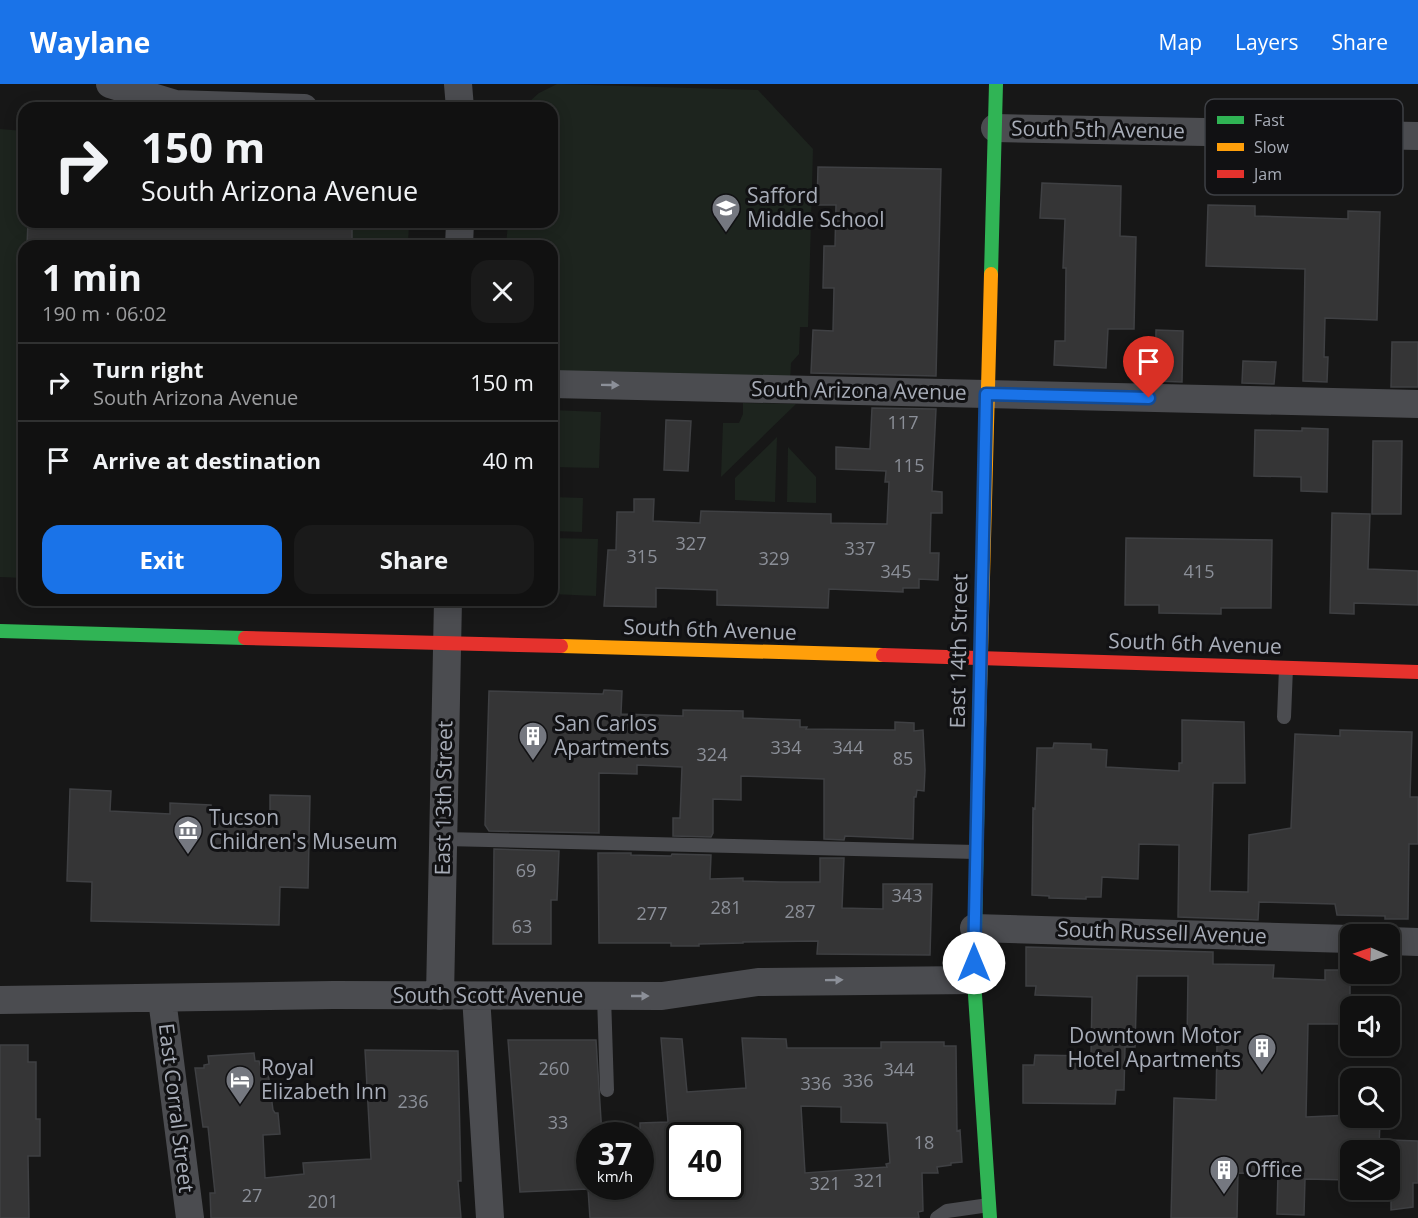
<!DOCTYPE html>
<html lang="en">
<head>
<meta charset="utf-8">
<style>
  :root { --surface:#111; --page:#1a1a1a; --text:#f1f3f6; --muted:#9c9d9f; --line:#303131; --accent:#1a73e8 }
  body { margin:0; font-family:"Open Sans",sans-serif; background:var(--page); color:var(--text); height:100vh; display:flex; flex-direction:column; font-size:22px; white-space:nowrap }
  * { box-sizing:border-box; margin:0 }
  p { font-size:20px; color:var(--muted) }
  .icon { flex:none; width:33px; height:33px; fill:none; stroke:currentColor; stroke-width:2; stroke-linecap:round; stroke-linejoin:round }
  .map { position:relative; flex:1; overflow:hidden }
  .details { position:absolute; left:18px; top:156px; width:540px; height:366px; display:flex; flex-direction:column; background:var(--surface); border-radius:18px; box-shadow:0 3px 15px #0003,0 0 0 2px var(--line) }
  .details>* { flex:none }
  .top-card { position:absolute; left:18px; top:18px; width:540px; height:126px; border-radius:18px; box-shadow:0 3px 15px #0003,0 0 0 2px var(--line); background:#111; color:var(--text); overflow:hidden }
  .needle { width:39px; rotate:272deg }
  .buttons { position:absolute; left:1340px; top:840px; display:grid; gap:12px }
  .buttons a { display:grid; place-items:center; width:60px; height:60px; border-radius:12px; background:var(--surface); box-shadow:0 3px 15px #0003,0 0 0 2px var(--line); font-size:30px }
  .speed { position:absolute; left:576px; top:1038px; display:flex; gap:12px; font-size:30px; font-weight:700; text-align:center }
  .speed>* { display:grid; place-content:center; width:78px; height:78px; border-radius:50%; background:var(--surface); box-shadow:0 3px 15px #0003,0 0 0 2px var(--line); line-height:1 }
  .speed small { font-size:15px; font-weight:400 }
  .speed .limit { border:3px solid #111; border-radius:9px; background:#fff; color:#111 }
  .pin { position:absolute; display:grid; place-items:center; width:51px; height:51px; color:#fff; margin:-62px -26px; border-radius:50% 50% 50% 0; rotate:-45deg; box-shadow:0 0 6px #0007 }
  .pin .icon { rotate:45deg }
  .me { position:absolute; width:66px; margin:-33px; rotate:0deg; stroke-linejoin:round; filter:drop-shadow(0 0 4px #0008) }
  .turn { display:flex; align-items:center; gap:21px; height:126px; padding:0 24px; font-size:27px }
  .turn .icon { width:78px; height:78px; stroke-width:2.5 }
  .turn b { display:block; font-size:42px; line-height:51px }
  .round { display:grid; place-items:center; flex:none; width:63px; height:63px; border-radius:18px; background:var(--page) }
  .headline { display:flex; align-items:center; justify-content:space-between; height:102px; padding:0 24px }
  h1 { font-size:36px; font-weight:700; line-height:45px }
  .cta { display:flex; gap:12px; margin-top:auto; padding:12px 24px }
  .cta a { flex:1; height:69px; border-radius:18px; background:var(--accent); color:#fff; font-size:24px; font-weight:700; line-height:69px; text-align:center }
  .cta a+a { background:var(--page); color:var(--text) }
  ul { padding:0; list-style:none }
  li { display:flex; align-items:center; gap:18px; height:78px; padding:0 24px; border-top:2px solid var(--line) }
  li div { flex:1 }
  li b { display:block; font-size:22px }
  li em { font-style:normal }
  header { display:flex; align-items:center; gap:36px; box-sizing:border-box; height:84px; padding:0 30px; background:var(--accent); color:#fff }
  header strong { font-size:28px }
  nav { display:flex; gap:33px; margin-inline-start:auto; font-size:21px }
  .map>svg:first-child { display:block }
  .green { fill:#1d241e }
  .building { fill:#353536; stroke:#3f4043; stroke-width:1.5; fill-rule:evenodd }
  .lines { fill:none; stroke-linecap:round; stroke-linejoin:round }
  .lane { stroke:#4b4c50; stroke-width:14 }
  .street { stroke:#4b4c50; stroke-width:28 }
  .fast { stroke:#30b455; stroke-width:14 }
  .slow { stroke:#ff9f0a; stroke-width:14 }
  .jam { stroke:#e5322d; stroke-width:14 }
  .oneway { fill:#8c9099 }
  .route-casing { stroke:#114b97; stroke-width:15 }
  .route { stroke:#1a73e8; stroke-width:10 }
  .labels { text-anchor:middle; stroke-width:6; stroke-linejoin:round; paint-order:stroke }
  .number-label { font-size:18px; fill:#8b8f98 }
  .street-label { font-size:21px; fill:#a8adb8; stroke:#111113 }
  .poi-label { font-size:21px; fill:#a8adb8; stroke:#111113; text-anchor:start }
  .key { fill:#111113; stroke:#3e4045; stroke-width:1.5 }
  .key-label { font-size:16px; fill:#a8adb8 }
</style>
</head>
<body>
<header>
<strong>Waylane</strong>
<nav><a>Map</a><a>Layers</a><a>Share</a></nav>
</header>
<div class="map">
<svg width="1418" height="1134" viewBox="0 0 1418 1134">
  <rect width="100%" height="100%" fill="#171717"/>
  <path class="green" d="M557 0 758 6 813 65 808 243H800L799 270 791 279 790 297 552 290V162H506L508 138H552V24H522L539 9Z
    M0 45 24 47V138H409L408 162H24V494L0 493Z
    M743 319 796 320 721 393 723 339H739L743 330Z
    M552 326 601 328 599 384 552 383Z
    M777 353 775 418 735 416V394Z
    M788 363 816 393V419L787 418Z
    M552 413 583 414 582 448 552 447Z
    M552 454 598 455 596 512 552 510Z"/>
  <path class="building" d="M818 83 941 85 936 292 811 289 813 246 833 247 834 204H823L824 162H835L836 121H817Z
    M1042 99 1121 102 1120 152 1136 153 1134 245H1108L1106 284 1054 281 1055 257H1065L1066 184H1063L1065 135 1040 134Z
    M1208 121 1255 122V132L1348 135V127L1380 128 1377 236 1325 234 1324 273H1328L1327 298 1303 297 1305 185 1206 182Z
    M28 138H352V162H27Z
    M1156 246 1183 247 1182 298 1155 297Z
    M1392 258H1418V303H1391Z
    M1243 277 1276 278 1274 300 1242 299Z
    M872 324 936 325 932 407 942 408V429H931L930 469H939L938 496 919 495V504H903V508L829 505 828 524 717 521V506L656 504V523L604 522 608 466H616L617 428H634V415H654L653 437 700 439 701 427 831 430V439L887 440 889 398H885L886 387 836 385V363L870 365Z
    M666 336 691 337 688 387 664 386Z
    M1302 344 1328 345 1327 408 1301 407V393L1254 392 1255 346 1302 347Z
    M1373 357H1402L1401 430H1372Z
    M1332 429 1370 430 1368 485 1418 487V521L1354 519V530L1330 529Z
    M1126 454 1272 456 1271 524H1221V530L1159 529V521H1125Z
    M604 606 622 607 621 630 683 632V626L743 627V634L800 636V643H807L806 645 895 646V638L914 639V647L923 646 925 686 924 707 917 706 916 713H914L913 755 845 752 844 756 824 755V695L741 692V716L713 715V749L711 753 673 752V734H680L682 683 637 681V690L599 689V749L489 747 485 741 489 607 603 610Z
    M1182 636 1244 638 1245 699H1213L1210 807 1248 808 1249 751 1291 744 1295 650 1340 652V646L1412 648 1410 713H1418V760H1409L1408 835H1385V832L1337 831 1335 820 1259 818 1258 836 1178 833 1179 761 1139 760 1138 795 1102 793 1101 813H1086V815L1049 814V812L1032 811 1033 724 1035 725 1037 664H1053L1054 659 1091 660V665L1107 666 1106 683 1179 687V679H1182Z
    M70 705 111 707 110 727 170 730V719L190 720 211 721V730L270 732V711L310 712 308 804 280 803 279 841 91 837 92 798 67 797Z
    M494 765 559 767 557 816H551V860H493Z
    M598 769H631V771L671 772 672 770 711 771 710 795 743 794V797L780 798H820V774H844L842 824 883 825V800H932L930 871 817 870 818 857 743 858V859L699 860V862H671V859H599Z
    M1026 863 1213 868V880L1274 881 1273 894 1325 896V886H1350V940H1308L1306 1033 1350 1031V1034L1380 1035 1379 1066H1350V1096L1305 1095 1304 1131 1277 1130 1278 1090 1238 1089 1237 1134H1171L1174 1014 1216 1016 1217 959H1187L1188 892H1137L1135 963H1125L1124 1006H1116L1115 1020 1023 1019V981H1034L1035 971 1091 972 1092 913 1035 911 1036 902H1026Z
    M661 954 682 955 687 1008 746 1004 742 954 786 955 787 964H881V958H944V962H956L957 1047 960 1046 962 1078 951 1079V1081L937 1083 938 1089H922L923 1127 918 1128 919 1134H590L588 1105 520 1108 508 956H596L602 1052H590V1102H640V1039L668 1038ZM801 1022 841 1023V1038L887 1039 890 1079 886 1080 887 1083 805 1089ZM680 1052H730V1102H680Z
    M0 961H28V978H36V1035H40V1072H28L29 1134H0Z
    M365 966 458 967 461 1097H458L461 1134H211L210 1109H215L208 1043H203L195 984H204V981L209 980 208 972 254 969 255 977H259L260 981 267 980 273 1026 275 1029H278L280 1050 263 1051 265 1094 304 1090 303 1079 371 1075Z
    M1391 1056 1418 1057V1099H1413V1123L1391 1126Z"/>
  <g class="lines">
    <path class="lane" d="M1284 633 1286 584
      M444 755 976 768
      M604 912 607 1006
      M937 1134 947 1127 989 1121"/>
    <path class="street" d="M110 0 175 20 304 24
      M458 0 460 24
      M995 44 1418 52
      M459 162 460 138
      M552 300 1418 320
      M974 844 1350 855
      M1389 857 1418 858
      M440 912 448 516
      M476 912 490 1134
      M162 915 190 1134
      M0 916 333 911 662 912 758 898 974 896"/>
    <path class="fast" d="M991 190 996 0
      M0 547 245 554
      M979 645 974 896 990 1134"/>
    <path class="slow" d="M561 562 883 571
      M979 645 991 190"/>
    <path class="jam" d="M245 554 561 562
      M883 571 1418 588"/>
  </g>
  <defs><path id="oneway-solid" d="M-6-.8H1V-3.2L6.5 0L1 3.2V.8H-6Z" transform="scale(1.5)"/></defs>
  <g class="oneway">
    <use href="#oneway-solid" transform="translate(610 301) rotate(1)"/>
    <use href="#oneway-solid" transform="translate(834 896) rotate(-1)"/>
    <use href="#oneway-solid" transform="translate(640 912)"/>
  </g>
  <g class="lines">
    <g class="route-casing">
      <path id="route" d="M974 879 986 310 1149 314"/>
    </g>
    <use href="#route" class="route"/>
  </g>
  <defs>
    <g id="school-pin" transform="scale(1.5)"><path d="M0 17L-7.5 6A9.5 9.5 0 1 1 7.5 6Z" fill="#757880" stroke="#111113"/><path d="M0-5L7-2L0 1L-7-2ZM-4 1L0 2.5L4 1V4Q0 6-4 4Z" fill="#fff"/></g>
    <g id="building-pin" transform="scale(1.5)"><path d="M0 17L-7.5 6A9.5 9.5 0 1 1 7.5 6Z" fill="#757880" stroke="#111113"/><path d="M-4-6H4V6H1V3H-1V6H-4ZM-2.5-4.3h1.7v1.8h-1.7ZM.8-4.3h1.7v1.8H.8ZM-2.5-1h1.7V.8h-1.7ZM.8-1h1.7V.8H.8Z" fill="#fff"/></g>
    <g id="museum-pin" transform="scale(1.5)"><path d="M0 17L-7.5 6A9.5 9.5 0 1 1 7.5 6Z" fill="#757880" stroke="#111113"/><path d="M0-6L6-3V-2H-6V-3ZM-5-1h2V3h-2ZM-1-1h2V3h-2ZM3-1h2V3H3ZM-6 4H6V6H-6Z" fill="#fff"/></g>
    <g id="hotel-pin" transform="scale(1.5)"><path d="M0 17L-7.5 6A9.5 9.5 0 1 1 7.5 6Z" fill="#757880" stroke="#111113"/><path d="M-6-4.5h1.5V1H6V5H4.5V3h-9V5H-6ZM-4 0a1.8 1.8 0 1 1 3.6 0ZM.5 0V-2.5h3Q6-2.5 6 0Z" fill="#fff"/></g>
  </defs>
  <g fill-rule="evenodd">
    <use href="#school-pin" x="726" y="124"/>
    <use href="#building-pin" x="533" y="652"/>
    <use href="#museum-pin" x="188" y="746"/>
    <use href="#building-pin" x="1262" y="964"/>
    <use href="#hotel-pin" x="240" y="996"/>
    <use href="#building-pin" x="1224" y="1086"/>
  </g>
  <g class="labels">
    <g class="number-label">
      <text x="903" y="345">117</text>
      <text x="909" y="388">115</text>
      <text x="691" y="466">327</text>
      <text x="860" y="471">337</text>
      <text x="642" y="479">315</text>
      <text x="774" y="481">329</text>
      <text x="896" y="494">345</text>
      <text x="1199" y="494">415</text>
      <text x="786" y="670">334</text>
      <text x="848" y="670">344</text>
      <text x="712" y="677">324</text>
      <text x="903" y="681">85</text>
      <text x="526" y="793">69</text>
      <text x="907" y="818">343</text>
      <text x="726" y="830">281</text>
      <text x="800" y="834">287</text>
      <text x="652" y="836">277</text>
      <text x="522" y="849">63</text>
      <text x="554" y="991">260</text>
      <text x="899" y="992">344</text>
      <text x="858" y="1003">336</text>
      <text x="816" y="1006">336</text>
      <text x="413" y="1024">236</text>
      <text x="558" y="1045">33</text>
      <text x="924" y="1065">18</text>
      <text x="869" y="1103">321</text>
      <text x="825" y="1106">321</text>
      <text x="252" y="1118">27</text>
      <text x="323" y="1124">201</text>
    </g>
    <g class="street-label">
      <text transform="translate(1098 46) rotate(1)" y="7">South 5th Avenue</text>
      <text transform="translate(859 307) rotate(1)" y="7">South Arizona Avenue</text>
      <text transform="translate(710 546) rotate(2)" y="7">South 6th Avenue</text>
      <text transform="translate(1195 560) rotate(2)" y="7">South 6th Avenue</text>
      <text transform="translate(959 567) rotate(-89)" y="7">East 14th Street</text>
      <text transform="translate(444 714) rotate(-89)" y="7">East 13th Street</text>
      <text transform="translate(1162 849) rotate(2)" y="7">South Russell Avenue</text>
      <text x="488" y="919">South Scott Avenue</text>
      <text transform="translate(176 1024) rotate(83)" y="7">East Corral Street</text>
    </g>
    <g class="poi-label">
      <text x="747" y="119">Safford<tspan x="747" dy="24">Middle School</tspan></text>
      <text x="554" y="647">San Carlos<tspan x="554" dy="24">Apartments</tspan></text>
      <text x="209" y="741">Tucson<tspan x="209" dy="24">Children's Museum</tspan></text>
      <text x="1241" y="959" text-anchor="end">Downtown Motor<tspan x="1241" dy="24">Hotel Apartments</tspan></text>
      <text x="261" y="991">Royal<tspan x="261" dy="24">Elizabeth Inn</tspan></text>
      <text x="1245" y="1093">Office</text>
    </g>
  </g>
  <rect x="1205" y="15" width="198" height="96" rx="9" class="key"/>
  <rect x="1217" y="32" width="27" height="8" fill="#30b455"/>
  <rect x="1217" y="59" width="27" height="8" fill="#ff9f0a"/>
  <rect x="1217" y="86" width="27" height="8" fill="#e5322d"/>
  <g class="key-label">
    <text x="1254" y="42">Fast</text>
    <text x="1254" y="69">Slow</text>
    <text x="1254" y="96">Jam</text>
  </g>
</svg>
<div class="buttons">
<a><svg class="needle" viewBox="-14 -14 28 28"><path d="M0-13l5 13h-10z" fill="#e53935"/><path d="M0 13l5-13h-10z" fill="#9c9d9f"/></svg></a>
<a><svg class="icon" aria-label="sound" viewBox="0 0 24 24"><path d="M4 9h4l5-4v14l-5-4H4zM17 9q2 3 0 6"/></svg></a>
<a><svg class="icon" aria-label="search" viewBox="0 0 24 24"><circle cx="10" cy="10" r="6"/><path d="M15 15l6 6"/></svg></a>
<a><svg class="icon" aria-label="layers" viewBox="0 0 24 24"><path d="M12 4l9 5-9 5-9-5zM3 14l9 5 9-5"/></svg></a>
</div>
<div class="speed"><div>37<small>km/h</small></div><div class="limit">40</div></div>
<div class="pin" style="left:1149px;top:314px;background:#d93025"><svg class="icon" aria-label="arrive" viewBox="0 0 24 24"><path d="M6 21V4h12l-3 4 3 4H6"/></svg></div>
<svg class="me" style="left:974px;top:879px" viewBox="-20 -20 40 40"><circle r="19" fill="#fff"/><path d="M0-13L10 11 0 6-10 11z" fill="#1a73e8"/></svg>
<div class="top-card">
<div class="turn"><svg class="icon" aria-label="right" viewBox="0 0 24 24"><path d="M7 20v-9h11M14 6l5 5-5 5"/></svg><div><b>150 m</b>South Arizona Avenue</div></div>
</div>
<section class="details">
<div class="headline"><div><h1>1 min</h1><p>190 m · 06:02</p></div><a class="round"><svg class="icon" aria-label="close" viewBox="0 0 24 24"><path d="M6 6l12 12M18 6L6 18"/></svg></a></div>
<ul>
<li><svg class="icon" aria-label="right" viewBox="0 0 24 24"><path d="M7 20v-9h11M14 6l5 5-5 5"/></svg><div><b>Turn right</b><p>South Arizona Avenue</p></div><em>150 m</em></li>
<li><svg class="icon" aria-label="arrive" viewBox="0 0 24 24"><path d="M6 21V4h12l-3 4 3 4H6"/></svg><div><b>Arrive at destination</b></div><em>40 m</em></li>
</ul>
<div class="cta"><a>Exit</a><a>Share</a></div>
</section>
</div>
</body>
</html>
